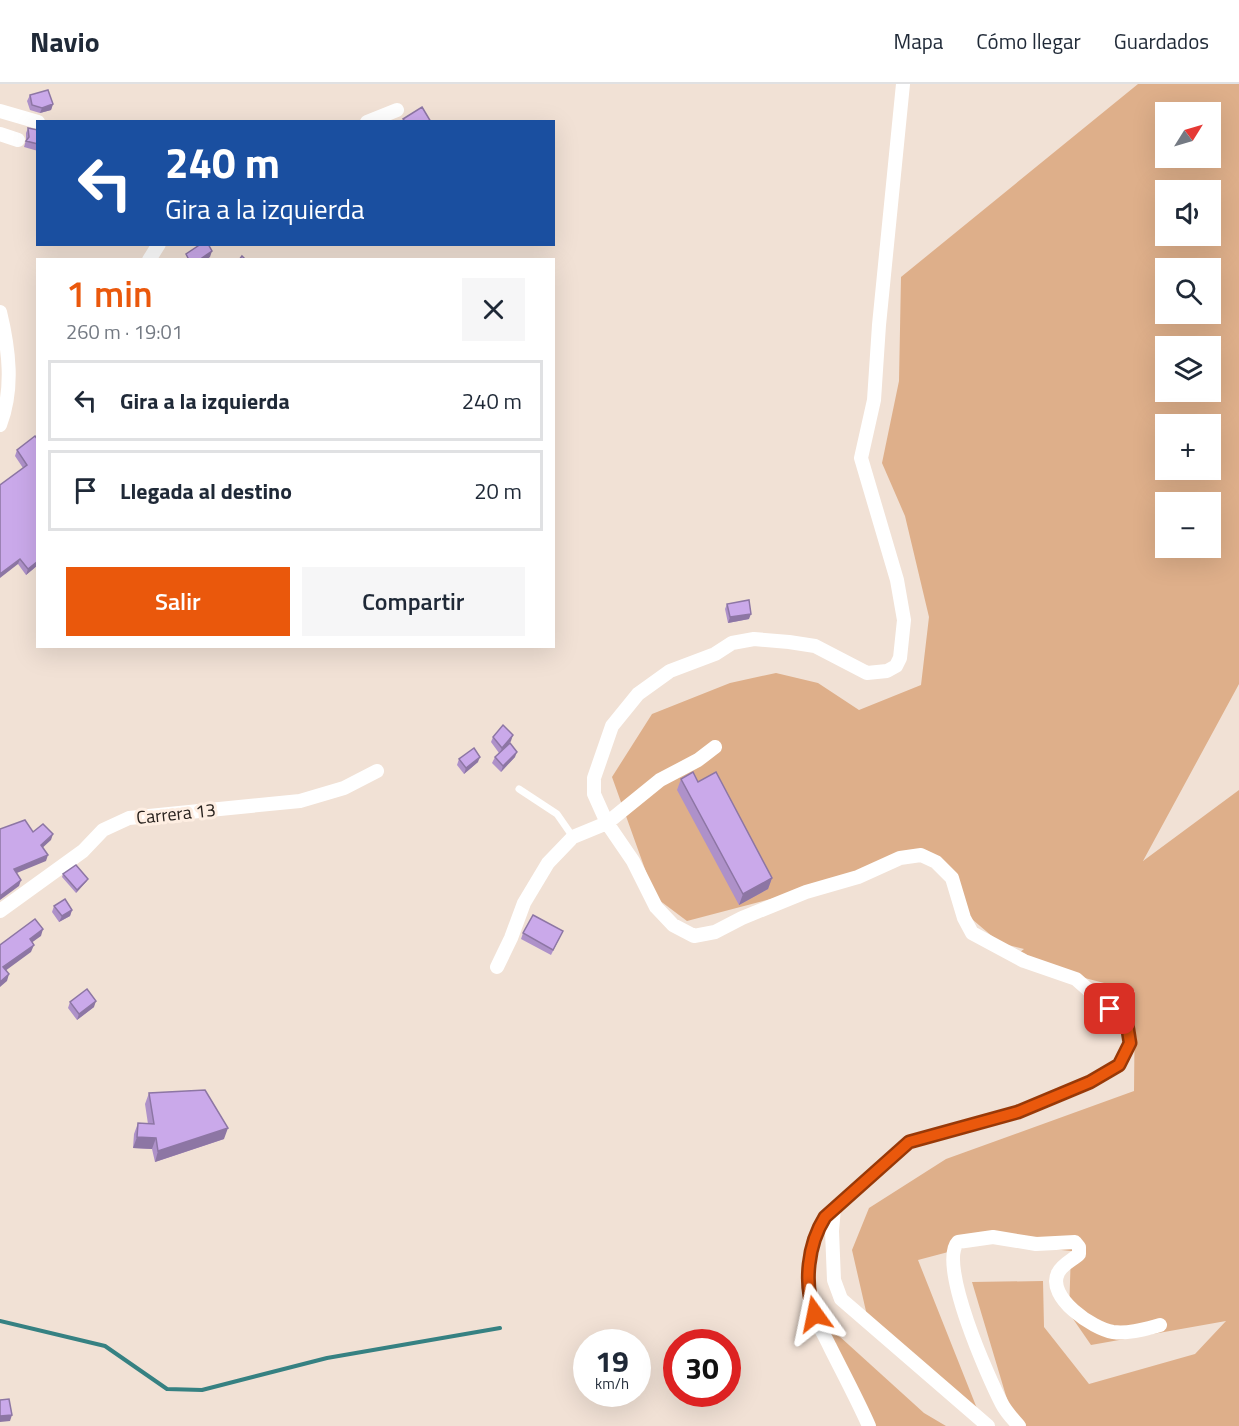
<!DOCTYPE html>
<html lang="es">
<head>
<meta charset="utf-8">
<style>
  :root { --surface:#fff; --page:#f6f6f7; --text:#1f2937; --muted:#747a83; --line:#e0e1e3; --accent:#ea580c }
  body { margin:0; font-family:"Titillium Web",sans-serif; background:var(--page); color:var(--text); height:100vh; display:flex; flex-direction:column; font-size:22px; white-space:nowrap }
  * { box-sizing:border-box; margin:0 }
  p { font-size:20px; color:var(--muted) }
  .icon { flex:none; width:33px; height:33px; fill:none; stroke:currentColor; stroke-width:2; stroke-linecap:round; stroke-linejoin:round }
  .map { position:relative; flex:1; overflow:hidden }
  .side { position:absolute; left:36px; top:174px; width:519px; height:390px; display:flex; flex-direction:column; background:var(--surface); border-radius:0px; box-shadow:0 6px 24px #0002 }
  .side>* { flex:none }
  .banner { position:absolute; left:36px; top:36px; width:519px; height:126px; border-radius:0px; box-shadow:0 6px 24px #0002; background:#1a4fa0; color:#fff; overflow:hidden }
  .needle { width:39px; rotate:53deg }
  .tools { position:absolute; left:1155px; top:18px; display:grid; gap:12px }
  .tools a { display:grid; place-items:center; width:66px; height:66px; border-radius:0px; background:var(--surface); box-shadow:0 6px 24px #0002; font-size:30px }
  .speed { position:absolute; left:573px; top:1245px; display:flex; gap:12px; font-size:30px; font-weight:700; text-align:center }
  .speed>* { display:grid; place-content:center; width:78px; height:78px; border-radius:50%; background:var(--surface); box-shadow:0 6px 24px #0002; line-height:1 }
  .speed small { font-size:15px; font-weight:400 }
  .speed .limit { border:9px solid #d22; background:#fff; color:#111 }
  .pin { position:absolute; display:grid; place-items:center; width:51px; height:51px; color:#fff; margin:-26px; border-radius:12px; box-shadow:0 3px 9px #0006 }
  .me { position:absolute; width:66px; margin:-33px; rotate:348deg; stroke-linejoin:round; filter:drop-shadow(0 0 4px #0008) }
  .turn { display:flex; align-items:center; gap:21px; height:126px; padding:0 30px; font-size:27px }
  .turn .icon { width:78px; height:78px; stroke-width:2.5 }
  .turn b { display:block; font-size:42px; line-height:51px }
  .round { display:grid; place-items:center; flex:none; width:63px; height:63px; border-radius:0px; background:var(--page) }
  .overview { display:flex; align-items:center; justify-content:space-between; height:102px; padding:0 30px }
  h1 { font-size:36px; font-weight:600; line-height:45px; color:var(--accent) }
  .action { display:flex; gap:12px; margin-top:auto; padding:12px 30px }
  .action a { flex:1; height:69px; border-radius:0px; background:var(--accent); color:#fff; font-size:24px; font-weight:600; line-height:69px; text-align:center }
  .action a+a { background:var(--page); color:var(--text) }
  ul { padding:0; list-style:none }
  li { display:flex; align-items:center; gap:18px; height:81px; margin:0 12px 9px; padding:0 18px; border:3px solid var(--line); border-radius:0px }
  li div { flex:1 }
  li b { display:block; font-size:22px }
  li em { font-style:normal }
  header { display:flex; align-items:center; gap:36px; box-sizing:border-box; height:84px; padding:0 30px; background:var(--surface); border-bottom:2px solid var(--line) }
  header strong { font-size:28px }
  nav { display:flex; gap:33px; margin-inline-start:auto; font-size:21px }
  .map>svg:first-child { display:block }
  .green { fill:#deaf8a; fill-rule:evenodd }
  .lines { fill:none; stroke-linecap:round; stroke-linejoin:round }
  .stream { stroke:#368182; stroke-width:4 }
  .lane { stroke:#fff; stroke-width:7 }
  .street { stroke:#fff; stroke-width:14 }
  .wall { fill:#ae91c9 }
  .shaded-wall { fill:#8d76a4 }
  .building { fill:#caa9ea; stroke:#8d76a4; stroke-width:1.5 }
  .route-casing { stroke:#983908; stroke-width:15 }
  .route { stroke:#ea580c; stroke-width:10 }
  .labels { text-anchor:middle; stroke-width:6; stroke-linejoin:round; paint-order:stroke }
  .street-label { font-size:18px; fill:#27211d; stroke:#feeee2 }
</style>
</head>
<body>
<header>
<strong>Navio</strong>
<nav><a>Mapa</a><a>Cómo llegar</a><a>Guardados</a></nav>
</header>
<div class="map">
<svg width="1239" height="1342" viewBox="0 0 1239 1342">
  <rect width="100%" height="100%" fill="#f1e1d5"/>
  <path class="green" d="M1138 0H1239V600L1143 777 1239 706V1342H1015L972 1198 1043 1197 1044 1243 1089 1300 1195 1270 1226 1237 1091 1261 1069 1229 1071 1167 986 1158 918 1176 978 1327 868 1236 852 1166 869 1124 946 1075 1134 1007 1135 907 1011 875 1024 865 1000 859 966 830 940 774 894 770 836 798 687 837 655 813 612 693 652 630 730 599 776 589 818 599 859 626 921 601 929 533 905 432 882 379 899 297 901 193ZM1166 28H1210V74H1166ZM1166 106H1210V152H1166ZM1166 184H1210V230H1166ZM1166 262H1210V308H1166ZM1166 340H1210V386H1166ZM1166 418H1210V464H1166Z
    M817 1232 924 1329 946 1342H872Z"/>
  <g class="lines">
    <path class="stream" d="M0 1237 105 1262 167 1305 202 1306 327 1274 500 1244"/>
    <path class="lane" d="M519 705 557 730 573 753"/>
    <path class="street" d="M0 27 38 38
      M367 38 397 26
      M0 50 18 56
      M149 176 159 160
      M0 228C9 265 14 305 0 341
      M0 827 83 767 103 746 129 734 300 717 344 704 377 687
      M497 883 511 854 524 819 548 779 573 753 607 739 660 696 698 676 715 663
      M834 1124 832 1147 834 1196 841 1215 988 1342
      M869 1342C857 1315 843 1289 830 1263 823 1248 811 1230 809 1212 806 1186 811 1155 825 1133L909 1058 1018 1028 1091 998 1119 981 1130 959 1127 940 1076 895 1024 877 972 849 964 834 952 794 936 778 921 771 900 774 858 793 806 808 742 834 715 848 694 852 673 841 656 823 633 777 607 739 594 710V694L612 642 638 610 670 587 715 570 732 559 754 555 789 558 815 562 867 589 887 587 896 582 900 574 904 536 897 496 861 374 874 316 879 241 903 0
      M1019 1342C1013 1335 1006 1328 1002 1320 989 1295 937 1179 958 1158L993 1153 1036 1160 1075 1158 1079 1163V1170C1073 1176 1062 1180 1058 1189 1046 1213 1093 1245 1113 1248 1129 1250 1145 1245 1160 1241"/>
  </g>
  <path class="wall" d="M30 11 53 20 51 26 40 29 30 26 27 17Z
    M28 44 38 46V67L24 63 26 56V49Z
    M38 356V481L26 491 18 480 23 384 15 372 17 366Z
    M727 520 749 535 728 539 725 525Z
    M493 653 511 657 508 660 515 673 501 688 492 679 495 673 499 669 491 658Z
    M459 675 478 678 464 690 457 681Z
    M681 695 698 698 772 794 768 805 739 821 677 706Z
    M63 790 88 795 86 798 76 809 62 793Z
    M54 822 72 826 70 832 59 838 52 828Z
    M563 847 551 871 521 855 523 849Z
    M70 918 94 923 77 936 68 924Z
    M149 1009 224 1055 155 1078 152 1065 133 1064 134 1050 138 1039 148 1040 145 1020Z"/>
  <path class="shaded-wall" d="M53 20 51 26 40 29 42 24Z
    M212 167 210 173 206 176H199Z
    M20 475 18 480 0 494V490Z
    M38 477V481L26 491 28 485Z
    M751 530 749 535 728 539 730 533Z
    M513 651 511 657 500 670 502 664Z
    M517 668 515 673 501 688 503 682Z
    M480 673 478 678 464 690 466 684Z
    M53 750 51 756 39 767 41 761Z
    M48 771 46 777 12 791 14 785Z
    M772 794 768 805 739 821 743 810Z
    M88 795 86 798 76 809 77 806Z
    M21 796 19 802 0 816V812Z
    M72 826 70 832 59 838 62 832Z
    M43 845 41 852 27 862 30 855Z
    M34 861 31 868 1 890 3 883Z
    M9 890 7 897 0 903V898Z
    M96 917 94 923 77 936 79 930Z
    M228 1044 224 1055 155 1078 158 1067Z
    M137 1053 156 1054 152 1065 133 1064Z
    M12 1331 10 1337 0 1338V1332Z"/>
  <path class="building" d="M48 6 53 20 42 24 32 21 30 11Z
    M422 23 431 38H402L404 36 403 35Z
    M28 44 38 46V60L26 57 29 53Z
    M201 160H208L212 167 199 176H189L186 170Z
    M242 172 246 176H239Z
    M35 352 38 356V448L37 449 38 450V477L28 485 20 475 0 490V401L27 381 17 366Z
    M749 516 751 530 730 533 727 520Z
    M503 641 513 651 502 664 493 653Z
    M510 659 517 668 503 682 495 673Z
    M474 664 480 673 466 684 459 675Z
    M693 688 698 698 716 688 772 794 743 810 681 695Z
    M25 736 33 748 43 740 53 750 41 761 48 771 14 785 21 796 0 812V745Z
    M76 781 88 795 77 806 63 790Z
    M65 815 72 826 62 832 54 822Z
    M533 831 563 847 553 866 523 849Z
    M35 835 43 845 30 855 34 861 3 883 9 890 0 898V861Z
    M87 905 96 917 79 930 70 918Z
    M205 1006 228 1044 158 1067 156 1054 137 1053 138 1039 154 1040 149 1009Z
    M9 1315 12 1331 0 1332V1316Z"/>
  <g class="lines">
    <g class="route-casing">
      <path id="route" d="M815 1230C803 1200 808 1160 825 1133L909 1058 1018 1028 1090 998 1119 981 1130 959 1127 940 1110 925"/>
    </g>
    <use href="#route" class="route"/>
  </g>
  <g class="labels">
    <g class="street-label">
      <text transform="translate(176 730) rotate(-6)" y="6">Carrera 13</text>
    </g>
  </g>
</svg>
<div class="tools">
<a><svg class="needle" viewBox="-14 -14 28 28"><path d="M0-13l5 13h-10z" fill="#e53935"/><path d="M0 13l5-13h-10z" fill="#747a83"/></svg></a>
<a><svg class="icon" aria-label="sound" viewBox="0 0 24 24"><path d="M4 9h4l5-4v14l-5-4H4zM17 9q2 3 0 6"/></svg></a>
<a><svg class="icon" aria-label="search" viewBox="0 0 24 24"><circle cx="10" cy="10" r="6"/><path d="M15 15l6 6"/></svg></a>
<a><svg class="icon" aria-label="layers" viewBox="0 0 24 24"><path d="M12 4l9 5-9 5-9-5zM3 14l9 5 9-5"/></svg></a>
<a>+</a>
<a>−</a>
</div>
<div class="speed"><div>19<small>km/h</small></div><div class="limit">30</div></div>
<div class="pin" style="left:1110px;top:925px;background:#d93025"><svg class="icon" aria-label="arrive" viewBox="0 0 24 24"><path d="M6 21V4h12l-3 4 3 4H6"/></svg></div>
<svg class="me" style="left:815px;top:1230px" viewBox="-20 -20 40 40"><path d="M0-17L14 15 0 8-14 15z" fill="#ea580c" stroke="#fff" stroke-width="4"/></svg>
<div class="banner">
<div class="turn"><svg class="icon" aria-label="left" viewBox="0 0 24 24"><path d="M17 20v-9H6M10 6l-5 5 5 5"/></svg><div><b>240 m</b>Gira a la izquierda</div></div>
</div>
<section class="side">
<div class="overview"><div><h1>1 min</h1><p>260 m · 19:01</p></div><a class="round"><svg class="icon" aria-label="close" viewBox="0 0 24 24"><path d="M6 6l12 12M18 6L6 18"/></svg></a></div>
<ul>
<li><svg class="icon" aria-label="left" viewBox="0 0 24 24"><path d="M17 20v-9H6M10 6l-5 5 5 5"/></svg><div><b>Gira a la izquierda</b></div><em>240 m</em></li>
<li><svg class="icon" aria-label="arrive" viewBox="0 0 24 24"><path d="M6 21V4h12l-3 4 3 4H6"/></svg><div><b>Llegada al destino</b></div><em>20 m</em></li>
</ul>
<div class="action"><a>Salir</a><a>Compartir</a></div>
</section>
</div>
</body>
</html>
